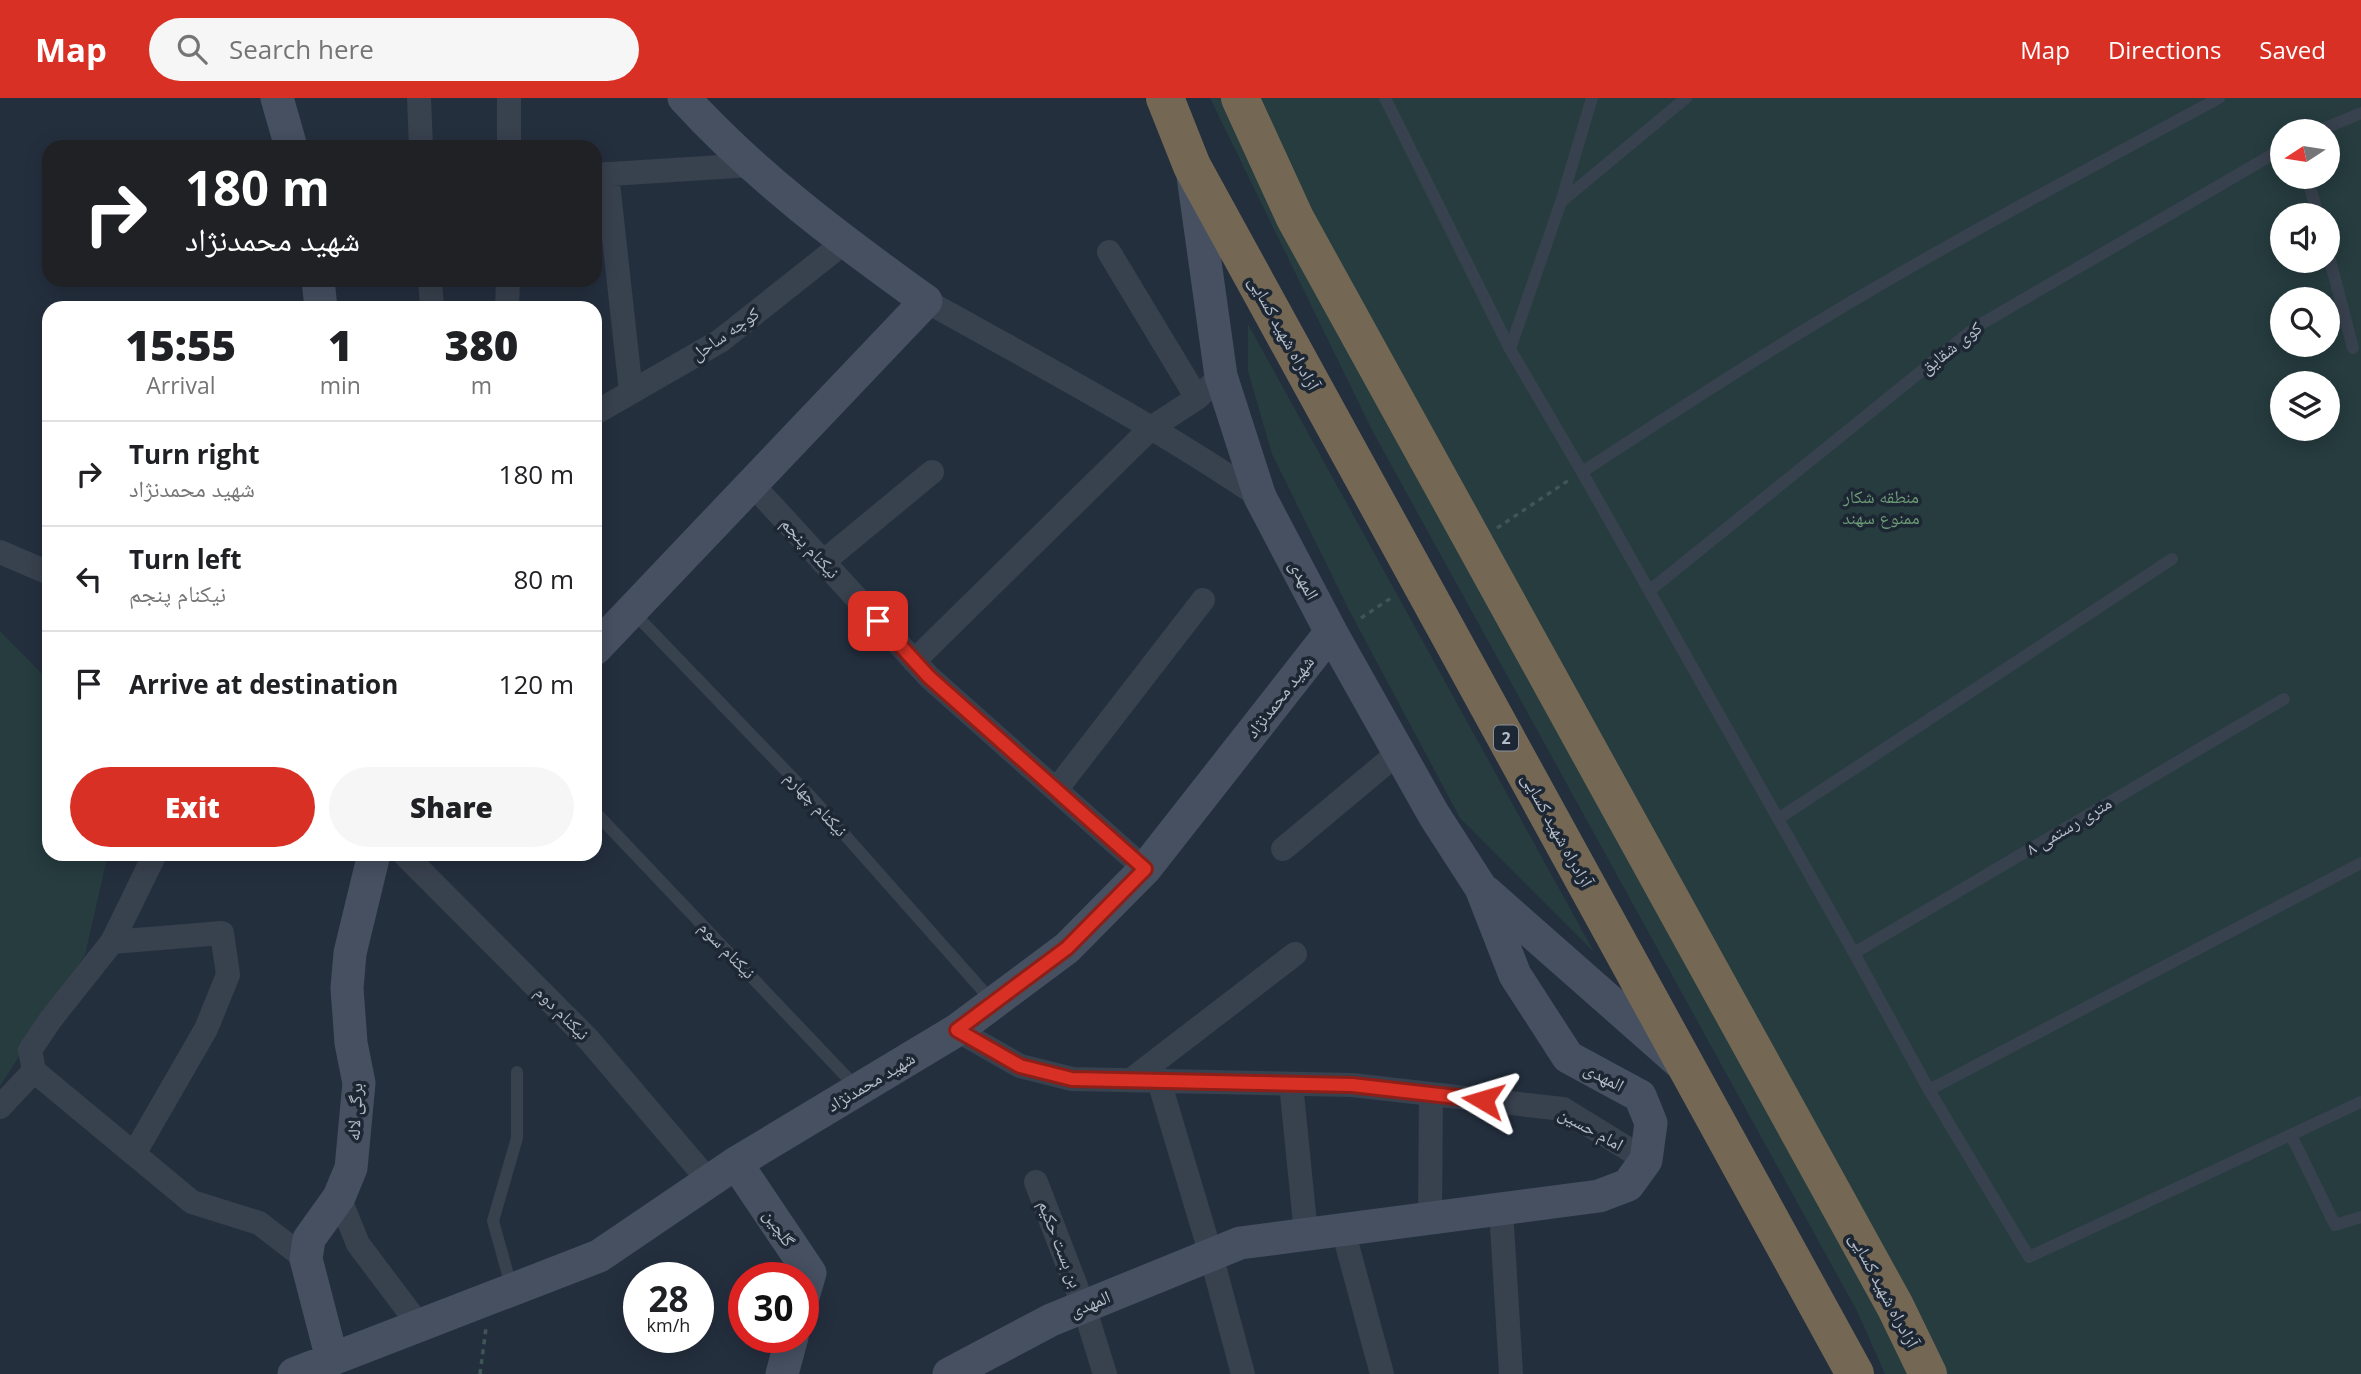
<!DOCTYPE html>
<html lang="en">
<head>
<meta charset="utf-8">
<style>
  :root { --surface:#fff; --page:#f6f6f6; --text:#202124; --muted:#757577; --line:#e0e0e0; --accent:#d93025 }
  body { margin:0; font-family:"Open Sans","Noto Naskh Arabic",sans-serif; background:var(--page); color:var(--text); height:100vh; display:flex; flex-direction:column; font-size:26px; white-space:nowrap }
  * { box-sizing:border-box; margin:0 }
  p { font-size:23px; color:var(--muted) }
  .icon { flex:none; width:38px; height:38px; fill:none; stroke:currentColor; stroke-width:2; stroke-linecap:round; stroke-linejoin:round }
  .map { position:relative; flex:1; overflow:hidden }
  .sheet { position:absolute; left:42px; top:203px; width:560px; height:560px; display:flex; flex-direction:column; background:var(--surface); border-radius:21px; box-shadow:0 4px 18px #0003 }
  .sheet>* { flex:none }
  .top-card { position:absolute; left:42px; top:42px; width:560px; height:147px; border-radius:21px; box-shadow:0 4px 18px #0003; background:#202124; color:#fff; overflow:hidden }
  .needle { width:46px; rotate:258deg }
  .buttons { position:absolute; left:2270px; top:21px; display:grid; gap:14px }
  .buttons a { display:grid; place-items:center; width:70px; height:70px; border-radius:50%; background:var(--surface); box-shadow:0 4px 18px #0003; font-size:35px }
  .speed { position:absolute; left:623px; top:1164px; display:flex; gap:14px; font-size:35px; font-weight:700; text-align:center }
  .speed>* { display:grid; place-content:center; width:91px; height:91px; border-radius:50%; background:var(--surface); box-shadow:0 4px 18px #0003; line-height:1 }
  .speed small { font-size:18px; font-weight:400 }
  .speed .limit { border:10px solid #d22; background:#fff; color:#111 }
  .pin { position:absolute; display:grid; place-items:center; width:60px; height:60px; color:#fff; margin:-30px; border-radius:14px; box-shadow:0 4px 10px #0006 }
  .me { position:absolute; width:77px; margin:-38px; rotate:277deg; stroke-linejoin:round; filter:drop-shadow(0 0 5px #0008) }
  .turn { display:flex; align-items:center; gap:24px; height:147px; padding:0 28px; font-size:32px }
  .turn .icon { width:91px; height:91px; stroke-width:2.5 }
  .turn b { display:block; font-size:49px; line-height:60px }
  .eta { display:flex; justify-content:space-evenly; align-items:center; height:119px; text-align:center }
  .eta b { font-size:42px; font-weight:800; line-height:49px }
  .button { display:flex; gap:14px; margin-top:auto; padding:14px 28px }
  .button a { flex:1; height:80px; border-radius:42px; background:var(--accent); color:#fff; font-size:28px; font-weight:800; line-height:80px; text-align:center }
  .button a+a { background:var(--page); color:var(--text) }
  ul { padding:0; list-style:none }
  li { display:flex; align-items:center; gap:21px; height:105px; padding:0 28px; border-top:2px solid var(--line) }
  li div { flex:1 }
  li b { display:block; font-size:26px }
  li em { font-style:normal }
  header { display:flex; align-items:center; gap:42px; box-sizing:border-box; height:98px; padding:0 35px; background:var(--accent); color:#fff }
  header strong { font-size:33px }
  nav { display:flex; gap:38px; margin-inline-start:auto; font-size:24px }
  .search { width:490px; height:63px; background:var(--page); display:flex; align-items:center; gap:18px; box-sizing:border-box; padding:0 24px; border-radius:38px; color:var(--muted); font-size:26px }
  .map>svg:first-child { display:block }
  .green { fill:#263c3f; fill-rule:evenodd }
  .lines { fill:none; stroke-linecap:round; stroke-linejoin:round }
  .path { stroke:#3f5557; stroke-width:3.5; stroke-dasharray:5 5; stroke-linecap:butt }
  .lane { stroke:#38414e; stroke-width:12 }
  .street { stroke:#38414e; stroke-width:24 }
  .secondary { stroke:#465061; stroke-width:33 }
  .highway { stroke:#746855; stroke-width:38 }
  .route-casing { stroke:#8d1f18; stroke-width:18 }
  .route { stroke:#d93025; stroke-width:12 }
  .labels { text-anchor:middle; stroke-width:7; stroke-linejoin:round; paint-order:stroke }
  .shield { fill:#1d2633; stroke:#878f9c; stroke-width:2 }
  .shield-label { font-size:16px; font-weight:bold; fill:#b4bcc9 }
  .street-label { font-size:18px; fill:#b4bcc9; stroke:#1d2633 }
  .park-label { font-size:18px; fill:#6b9a76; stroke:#1d2633 }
</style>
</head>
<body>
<header>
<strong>Map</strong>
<div class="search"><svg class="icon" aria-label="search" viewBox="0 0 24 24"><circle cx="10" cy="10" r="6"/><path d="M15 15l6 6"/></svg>Search here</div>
<nav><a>Map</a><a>Directions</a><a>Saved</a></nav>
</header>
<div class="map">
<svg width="2361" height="1276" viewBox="0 0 2361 1276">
  <rect width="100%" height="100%" fill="#242f3e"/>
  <path class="green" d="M1210 0H2361V1276H1885L1857 1213 1373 334ZM2282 33H2328V79H2282ZM2282 117H2328V163H2282ZM2282 201H2328V247H2282ZM2282 285H2328V331H2282Z
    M1248 226 1594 854 1460 720 1349 512 1272 356 1248 273Z
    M0 533 49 583V756H108L85 857 0 988Z"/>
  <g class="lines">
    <path class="path" d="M1497 430 1569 382
      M1361 520 1394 498
      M480 1276 486 1230"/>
    <path class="lane" d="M1385 0 1510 251 1582 374C1674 314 1766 254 1861 198 1978 129 2099 65 2219 0
      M2318 33 2361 15
      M2307 79 2318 117
      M1561 104 1686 0
      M2328 154 2353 250
      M1510 251 1561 104 1592 0
      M1582 374 1854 855 1929 992 2029 1159 2361 1004
      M1649 493 1976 229 2282 51
      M632 513 813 701 992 903
      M595 714 857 990
      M1778 721 2172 461
      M1854 855 2284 601
      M1929 992 2361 765
      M2291 1037 2335 1127 2361 1119
      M512 1191 493 1123 517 1040V974"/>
    <path class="street" d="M419 0 421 49
      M509 49V0
      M607 76 631 294
      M595 77 752 67
      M1109 154 1197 300
      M430 182 432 210
      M926 203C1039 266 1154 327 1260 399
      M507 210 508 182
      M595 315 720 243 846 143
      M752 386 929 579 1145 771
      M0 454 49 475
      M823 464 932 374
      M914 563 1151 330 1197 300 1221 278
      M1056 692 1203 502
      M1283 751 1399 654
      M404 756 589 942 709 1083
      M112 844 222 835 228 877 206 931 134 1056
      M957 932 1020 968 1072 981 1352 987 1563 1011 1646 1062
      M34 973 192 1104 259 1125 306 1161
      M1131 982 1295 856
      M1159 983 1211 1157 1243 1276
      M1291 986 1306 1136
      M0 1009 34 973 30 952 51 921 112 844 155 756
      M1036 1084 1084 1209 1105 1276
      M339 1099 358 1146 419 1227
      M1501 1111 1511 1276
      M1430 1120 1431 996
      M1343 1132 1382 1276"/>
    <path class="secondary" d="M277 0 291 49
      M318 182 321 210
      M595 551 926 203C841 142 755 78 684 0
      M1486 794 1679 964
      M736 1065 810 1175 803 1199
      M332 1261 306 1161 309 1141 339 1099 351 1070 359 985 351 945 347 890 350 855 374 756
      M294 1276 599 1158 736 1065 957 932 1067 850 1145 771 1331 534
      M782 1276 792 1239
      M949 1276 1051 1222 1240 1145 1599 1098 1628 1087 1646 1062 1651 1025 1640 998 1568 959 1515 877 1481 790 1434 717 1331 534 1260 399 1221 278 1193 78"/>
    <path class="highway" d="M1165 0 1192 68 1855 1276
      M1240 0 1295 120 1895 1208 1928 1276"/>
  </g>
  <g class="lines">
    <g class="route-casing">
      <path id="route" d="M878 523 929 579 1145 771 1067 850 957 932 1020 968 1072 981 1352 987 1483 1002"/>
    </g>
    <use href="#route" class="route"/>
  </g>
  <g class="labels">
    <rect class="shield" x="1494" y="627.5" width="24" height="25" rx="5"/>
    <g class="shield-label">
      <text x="1506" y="646">2</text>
    </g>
    <g class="street-label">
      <text transform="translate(1284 235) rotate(61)" y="6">آزادراه شهید کسایی</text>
      <text transform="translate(725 236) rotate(-35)" y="6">کوچه ساحل</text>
      <text transform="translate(1951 250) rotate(-38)" y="6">کوی شقایق</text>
      <text transform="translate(810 450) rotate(47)" y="6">نیکنام پنجم</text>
      <text transform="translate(1304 482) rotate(62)" y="6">المهدی</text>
      <text transform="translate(1280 599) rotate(-52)" y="6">شهید محمدنژاد</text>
      <text transform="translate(816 706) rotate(47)" y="6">نیکنام چهارم</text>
      <text transform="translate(2069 728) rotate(-31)" y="6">۸ متری رستمی</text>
      <text transform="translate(1557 732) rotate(61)" y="6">آزادراه شهید کسایی</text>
      <text transform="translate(727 852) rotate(46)" y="6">نیکنام سوم</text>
      <text transform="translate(562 915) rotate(45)" y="6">نیکنام دوم</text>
      <text transform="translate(1604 979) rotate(28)" y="6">المهدی</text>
      <text transform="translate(871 984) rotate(-31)" y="6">شهید محمدنژاد</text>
      <text transform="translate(355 1014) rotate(-87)" y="6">برگی لاله</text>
      <text transform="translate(1591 1031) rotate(29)" y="6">امام حسین</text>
      <text transform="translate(779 1130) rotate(56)" y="6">گلچین</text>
      <text transform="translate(1060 1146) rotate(69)" y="6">بن بست حکیم</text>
      <text transform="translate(1884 1192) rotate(62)" y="6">آزادراه شهید کسایی</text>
      <text transform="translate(1090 1206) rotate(-22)" y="6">المهدی</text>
    </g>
    <g class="park-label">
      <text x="1881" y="405">منطقه شکار<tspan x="1881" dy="21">ممنوع سهند</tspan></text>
    </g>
  </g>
</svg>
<div class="buttons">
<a><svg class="needle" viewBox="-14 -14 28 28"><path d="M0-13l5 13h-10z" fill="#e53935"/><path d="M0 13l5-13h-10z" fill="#757577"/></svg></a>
<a><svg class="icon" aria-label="sound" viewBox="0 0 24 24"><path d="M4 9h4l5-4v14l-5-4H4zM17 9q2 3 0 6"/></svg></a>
<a><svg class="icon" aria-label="search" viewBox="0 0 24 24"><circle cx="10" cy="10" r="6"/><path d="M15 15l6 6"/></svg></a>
<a><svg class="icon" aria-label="layers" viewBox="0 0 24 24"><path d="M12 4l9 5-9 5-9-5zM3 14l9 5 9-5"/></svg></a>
</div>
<div class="speed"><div>28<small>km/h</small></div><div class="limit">30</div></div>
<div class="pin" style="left:878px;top:523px;background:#d93025"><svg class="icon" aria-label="arrive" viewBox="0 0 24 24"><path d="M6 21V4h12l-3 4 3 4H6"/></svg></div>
<svg class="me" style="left:1483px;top:1002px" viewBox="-20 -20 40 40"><path d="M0-17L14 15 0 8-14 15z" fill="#d93025" stroke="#fff" stroke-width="4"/></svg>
<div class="top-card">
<div class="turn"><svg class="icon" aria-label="right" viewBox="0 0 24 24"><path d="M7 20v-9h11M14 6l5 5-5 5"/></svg><div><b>180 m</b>شهید محمدنژاد</div></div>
</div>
<section class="sheet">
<div class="eta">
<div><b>15:55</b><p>Arrival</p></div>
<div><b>1</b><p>min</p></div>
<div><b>380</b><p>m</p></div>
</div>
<ul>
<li><svg class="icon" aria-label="right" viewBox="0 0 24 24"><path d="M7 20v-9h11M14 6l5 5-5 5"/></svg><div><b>Turn right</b><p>شهید محمدنژاد</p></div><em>180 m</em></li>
<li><svg class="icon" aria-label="left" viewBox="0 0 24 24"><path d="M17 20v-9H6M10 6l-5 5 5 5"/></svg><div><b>Turn left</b><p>نیکنام پنجم</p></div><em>80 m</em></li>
<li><svg class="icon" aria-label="arrive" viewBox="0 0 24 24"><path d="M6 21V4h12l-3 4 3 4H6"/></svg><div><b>Arrive at destination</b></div><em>120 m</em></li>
</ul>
<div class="button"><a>Exit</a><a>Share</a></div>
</section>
</div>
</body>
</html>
